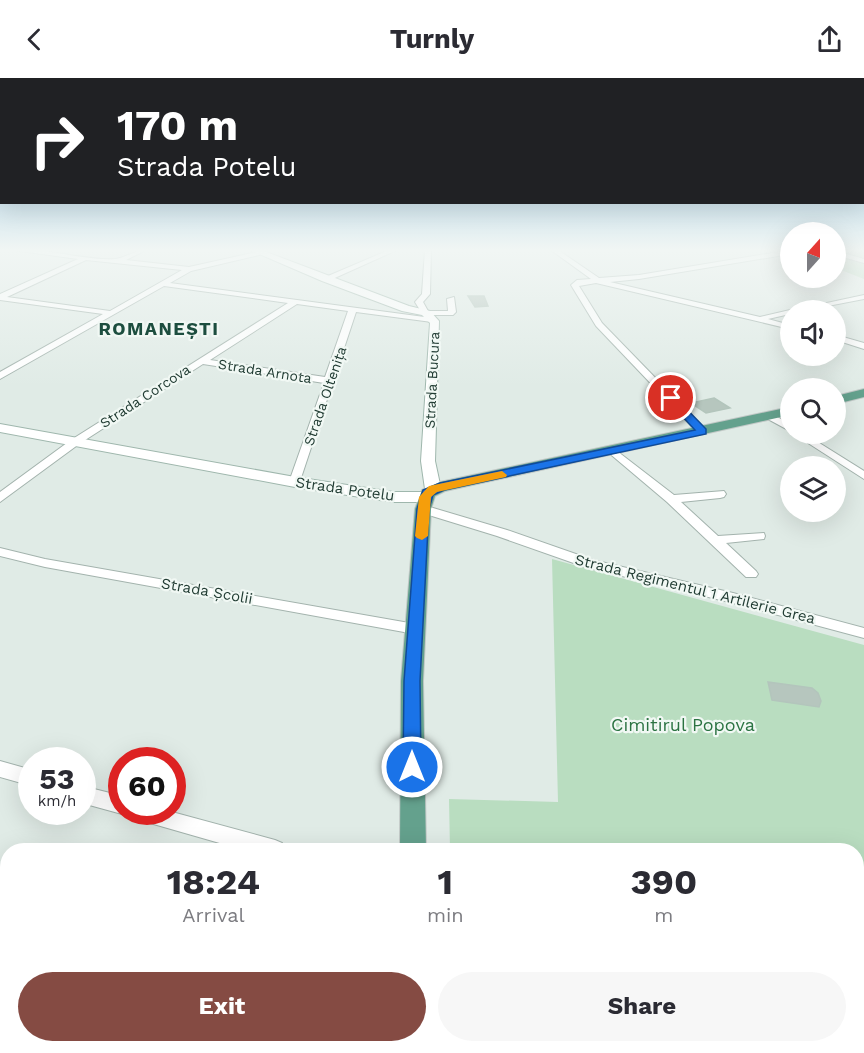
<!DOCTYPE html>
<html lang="en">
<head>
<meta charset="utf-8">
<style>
  :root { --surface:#fff; --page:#f7f7f7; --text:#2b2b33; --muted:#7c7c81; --accent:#854b43 }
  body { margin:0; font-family:"Work Sans",sans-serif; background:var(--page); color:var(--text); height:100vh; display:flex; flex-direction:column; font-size:22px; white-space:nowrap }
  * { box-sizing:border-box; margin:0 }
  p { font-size:20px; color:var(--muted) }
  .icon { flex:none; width:33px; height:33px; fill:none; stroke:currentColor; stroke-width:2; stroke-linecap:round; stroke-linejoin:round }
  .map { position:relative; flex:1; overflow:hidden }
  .details { position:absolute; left:0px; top:765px; width:864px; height:210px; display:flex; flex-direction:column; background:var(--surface); border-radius:24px 24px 0 0; box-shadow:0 6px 24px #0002 }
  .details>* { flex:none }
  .top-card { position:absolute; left:0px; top:0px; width:864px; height:126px; box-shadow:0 6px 24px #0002; background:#202124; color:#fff; overflow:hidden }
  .needle { width:39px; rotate:21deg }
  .controls { position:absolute; left:780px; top:144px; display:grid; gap:12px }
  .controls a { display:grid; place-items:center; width:66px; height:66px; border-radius:50%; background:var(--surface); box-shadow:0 6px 24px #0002; font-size:30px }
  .speed { position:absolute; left:18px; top:669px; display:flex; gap:12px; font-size:30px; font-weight:700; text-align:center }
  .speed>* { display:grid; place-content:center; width:78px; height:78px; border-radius:50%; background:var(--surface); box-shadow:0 6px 24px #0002; line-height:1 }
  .speed small { font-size:15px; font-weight:400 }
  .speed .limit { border:9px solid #d22; background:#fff; color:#111 }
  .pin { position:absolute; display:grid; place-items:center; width:51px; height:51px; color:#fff; margin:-26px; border:3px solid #fff; border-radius:50%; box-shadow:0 2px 6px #0007 }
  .me { position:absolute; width:66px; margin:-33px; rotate:0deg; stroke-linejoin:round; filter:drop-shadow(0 0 4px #0008) }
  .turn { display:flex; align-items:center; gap:21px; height:126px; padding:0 18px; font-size:27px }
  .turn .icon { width:78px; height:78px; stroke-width:2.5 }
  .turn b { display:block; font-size:42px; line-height:51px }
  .eta { display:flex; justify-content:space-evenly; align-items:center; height:102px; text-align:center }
  .eta b { font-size:36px; font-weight:700; line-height:42px }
  .cta { display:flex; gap:12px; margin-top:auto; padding:12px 18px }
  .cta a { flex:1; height:69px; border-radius:36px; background:var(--accent); color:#fff; font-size:24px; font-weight:700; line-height:69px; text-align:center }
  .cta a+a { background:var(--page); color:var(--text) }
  header { display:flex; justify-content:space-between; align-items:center; height:78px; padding:0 18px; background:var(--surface); font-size:27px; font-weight:700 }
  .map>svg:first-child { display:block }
  .green { fill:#b9ddc0 }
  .building { fill:#b6c6be; stroke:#b3c5bc; stroke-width:1.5 }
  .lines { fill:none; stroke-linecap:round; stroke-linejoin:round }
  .street-casing { stroke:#a3b3ad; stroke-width:2 }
  .secondary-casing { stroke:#9fb7ad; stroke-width:2 }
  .primary-casing { stroke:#c1c8c6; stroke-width:2 }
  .street { fill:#fff; fill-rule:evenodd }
  .secondary { fill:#fff; fill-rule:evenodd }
  .primary { fill:#64a18d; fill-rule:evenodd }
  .route { fill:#1a73e8; stroke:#114b97; stroke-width:1.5 }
  .slow { fill:#f59e0b }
  .labels { text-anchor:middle; stroke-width:4.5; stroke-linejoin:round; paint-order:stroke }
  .far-street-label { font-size:14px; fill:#213c33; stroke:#f1f8f4 }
  .street-label { font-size:15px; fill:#213c33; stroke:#f1f8f4 }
  .far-district-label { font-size:18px; font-weight:bold; letter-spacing:1.5px; fill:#1d4e3f; stroke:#f1f8f4 }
  .near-park-label { font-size:18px; fill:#2b7342; stroke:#f1f8f4 }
</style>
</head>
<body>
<header><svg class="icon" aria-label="back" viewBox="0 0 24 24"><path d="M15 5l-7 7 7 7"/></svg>Turnly<svg class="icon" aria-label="share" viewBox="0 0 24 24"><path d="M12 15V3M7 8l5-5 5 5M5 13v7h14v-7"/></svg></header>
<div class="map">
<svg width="864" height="975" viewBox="0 0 864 975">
  <rect width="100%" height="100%" fill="#e0ebe6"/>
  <path class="green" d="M836 172H864V201L836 190Z
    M552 481 864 567V975H456V968H856V772H450L449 721 558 724Z"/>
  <path class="building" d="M468 218H484L488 228 475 229Z
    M714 320 730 330 706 335 691 325Z
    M768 604 812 610 818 615 821 623 819 629 772 622Z"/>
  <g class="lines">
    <g class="street-casing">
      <path id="street" d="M13 172C46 169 83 183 115 181 126 180 135 172 146 172L126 182 189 189 261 173 263 176 191 193 170 205 432 240 436 242 432 244 356 234 299 406H291L289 404 324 305 203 286 79 366 0 424V414L71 362 288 225 164 208 0 301V294L103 236 0 222V216L78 181ZM86 182 182 192 110 233 7 219ZM297 226 348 233 325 299 210 282Z
        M389 172H397L328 203 321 201Z
        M425 172H431L430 216 423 224 428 233H448L447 221 454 219 456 234 453 237H423L415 224 422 216Z
        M551 172H558L599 200 639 197 790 172V176L639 201 610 204 760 239 790 232H793H790V236L768 241 790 247V251L596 205 579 208 602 245 707 353 706 355H698L596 248 571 207 577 202 591 201Z
        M836 173 864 181V185L836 177Z
        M864 217V221L807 232H794Z
        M836 257 864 265V271L836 262Z
        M770 335 790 346V353L766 340 765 338Z
        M794 356H805L864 393V401Z
        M613 370 674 417 724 413 726 416 724 419 720 420 681 424 718 458 764 455 765 458 764 461 726 465 756 493 758 496 756 499H746L667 424 609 375 608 373Z
        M423 427 507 452 593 482 733 515 864 550V560L733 525 585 489 497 458 419 434 417 431Z
        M0 470 45 481 415 546 420 547 422 551 420 555 415 556 45 489 0 478Z
        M0 683 32 692V708L0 699Z
        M82 708 122 718V734H128L122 736 82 725Z
        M133 734H172L275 762 282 765 285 772H244L143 743 136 740Z"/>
    </g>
    <g class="secondary-casing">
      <path id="secondary" d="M250 172H261L409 228 430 233 439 243 435 383 441 411 439 414H427L425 411 421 383 430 245 422 237 402 233 322 203Z
        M0 346 295 399 393 414H425L433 419 425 424H393L295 409 0 354Z"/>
    </g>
    <g class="primary-casing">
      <path id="primary" d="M864 311V319L836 326V318Z
        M790 329V337L445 413 435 418 431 431 423 603 426 772H400L401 603 415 431 422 412 440 404Z
        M406 968H438V975H406Z"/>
    </g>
    <use href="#street" class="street"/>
    <use href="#secondary" class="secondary"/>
    <use href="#primary" class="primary"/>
  </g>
  <linearGradient id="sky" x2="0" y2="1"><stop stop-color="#81bddf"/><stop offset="0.56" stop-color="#f1f6f4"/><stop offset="1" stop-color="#f1f6f4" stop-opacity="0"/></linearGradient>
  <rect width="864" height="308" fill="url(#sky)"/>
  <path class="route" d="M667 318H674L706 351V356L444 412 433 417 429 431 420 603 421 689 419 694 412 697 406 694 403 689 404 603 417 431 423 412 440 405 695 352 667 322Z"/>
  <path class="slow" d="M502 393 507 397 506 399 437 414 431 419 428 458 422 462 417 460 415 458 419 419 429 408Z"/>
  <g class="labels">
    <g class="far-street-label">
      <text transform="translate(265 293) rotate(9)" y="5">Strada Arnota</text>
      <text transform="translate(432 302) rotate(-87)" y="5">Strada Bucura</text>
      <text transform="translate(145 318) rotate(-33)" y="5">Strada Corcova</text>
      <text transform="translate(325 318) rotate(-71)" y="5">Strada Oltenița</text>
    </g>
    <g class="street-label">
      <text transform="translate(345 411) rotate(8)" y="5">Strada Potelu</text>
      <text transform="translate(695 511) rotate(14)" y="5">Strada Regimentul 1 Artilerie Grea</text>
      <text transform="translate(207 513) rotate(10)" y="5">Strada Școlii</text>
    </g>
    <g class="far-district-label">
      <text x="159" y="257">ROMANEȘTI</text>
    </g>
    <g class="near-park-label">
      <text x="683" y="653">Cimitirul Popova</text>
    </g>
  </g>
</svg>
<div class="controls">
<a><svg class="needle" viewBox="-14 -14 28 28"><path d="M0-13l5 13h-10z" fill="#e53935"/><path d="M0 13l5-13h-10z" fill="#7c7c81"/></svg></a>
<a><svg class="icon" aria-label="sound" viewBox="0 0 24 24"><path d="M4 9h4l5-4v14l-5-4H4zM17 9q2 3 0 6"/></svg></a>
<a><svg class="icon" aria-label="search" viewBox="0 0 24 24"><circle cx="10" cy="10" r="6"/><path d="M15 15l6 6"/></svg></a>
<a><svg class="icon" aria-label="layers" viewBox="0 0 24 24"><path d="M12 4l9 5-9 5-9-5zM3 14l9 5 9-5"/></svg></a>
</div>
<div class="speed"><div>53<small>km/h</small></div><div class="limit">60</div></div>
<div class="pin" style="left:671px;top:320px;background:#d93025"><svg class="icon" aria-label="arrive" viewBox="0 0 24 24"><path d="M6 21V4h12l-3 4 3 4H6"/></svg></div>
<svg class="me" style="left:412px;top:689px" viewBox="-20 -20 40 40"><circle r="17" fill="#1a73e8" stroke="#fff" stroke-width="3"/><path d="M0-11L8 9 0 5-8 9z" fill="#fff"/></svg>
<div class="top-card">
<div class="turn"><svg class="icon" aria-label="right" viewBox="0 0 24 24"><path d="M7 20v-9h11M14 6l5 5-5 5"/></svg><div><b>170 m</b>Strada Potelu</div></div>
</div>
<section class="details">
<div class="eta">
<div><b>18:24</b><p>Arrival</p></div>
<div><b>1</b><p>min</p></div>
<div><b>390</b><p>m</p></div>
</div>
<div class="cta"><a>Exit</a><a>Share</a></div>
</section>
</div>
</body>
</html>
